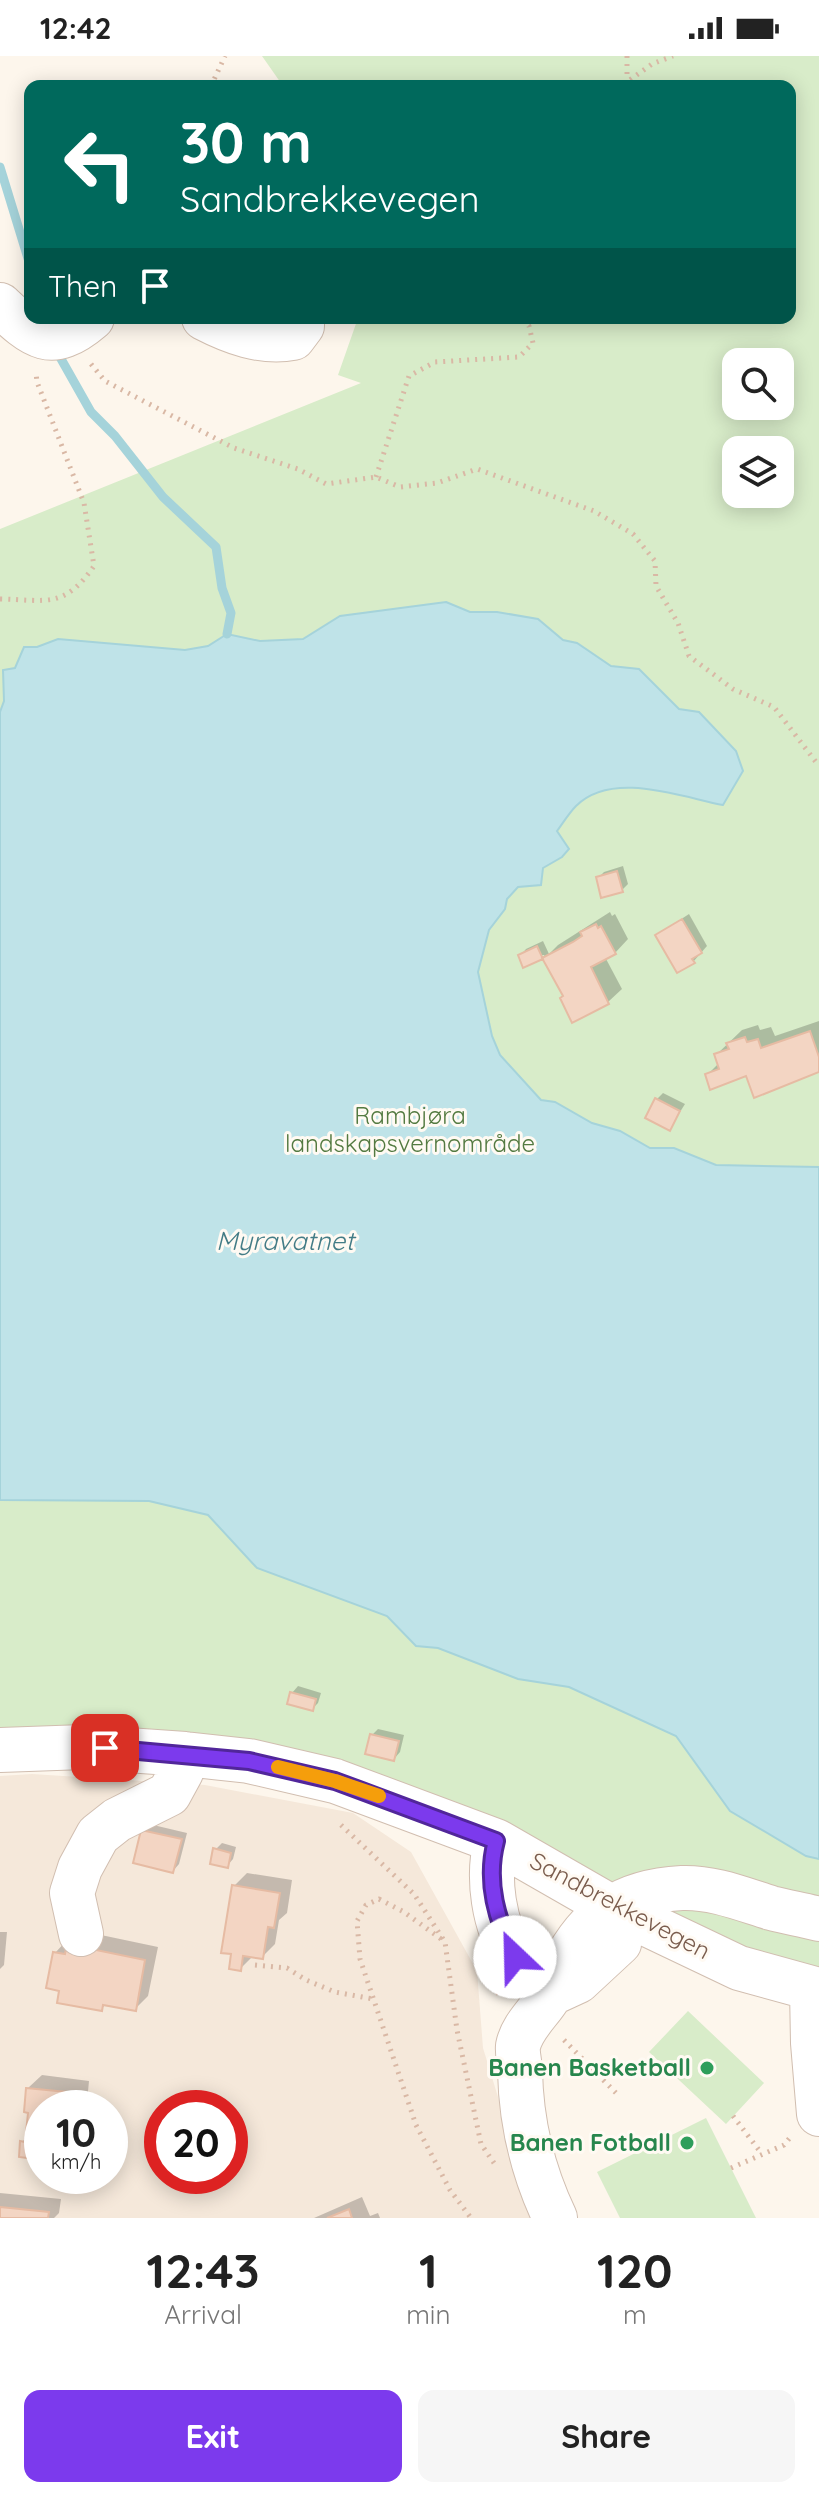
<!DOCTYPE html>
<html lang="en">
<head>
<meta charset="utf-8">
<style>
  :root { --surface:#fff; --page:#f6f6f6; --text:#222; --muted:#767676; --accent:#7c3aed }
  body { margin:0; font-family:Quicksand,sans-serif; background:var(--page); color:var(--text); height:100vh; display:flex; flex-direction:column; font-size:30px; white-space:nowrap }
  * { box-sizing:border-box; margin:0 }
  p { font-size:26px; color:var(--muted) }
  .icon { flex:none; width:44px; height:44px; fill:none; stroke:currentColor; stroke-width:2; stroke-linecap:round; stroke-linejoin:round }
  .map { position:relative; height:2162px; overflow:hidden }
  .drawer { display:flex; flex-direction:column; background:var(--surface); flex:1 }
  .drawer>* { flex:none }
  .banner { position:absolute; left:24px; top:24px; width:772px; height:244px; border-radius:16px; box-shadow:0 4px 20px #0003; background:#00695c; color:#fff; overflow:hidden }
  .tools { position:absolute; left:722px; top:292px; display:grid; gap:16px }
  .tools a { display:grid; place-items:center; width:72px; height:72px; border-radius:16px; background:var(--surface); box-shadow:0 4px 20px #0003; font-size:40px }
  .speed { position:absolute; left:24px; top:2034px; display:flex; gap:16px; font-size:40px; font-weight:700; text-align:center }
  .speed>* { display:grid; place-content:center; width:104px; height:104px; border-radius:50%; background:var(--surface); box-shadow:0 4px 20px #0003; line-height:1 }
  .speed small { font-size:20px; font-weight:400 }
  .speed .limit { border:12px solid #d22; background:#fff; color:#111 }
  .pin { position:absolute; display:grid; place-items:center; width:68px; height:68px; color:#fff; margin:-34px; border-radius:16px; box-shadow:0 4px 12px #0006 }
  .me { position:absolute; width:88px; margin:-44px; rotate:336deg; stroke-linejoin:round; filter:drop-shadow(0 0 6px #0008) }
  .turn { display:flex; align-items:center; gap:28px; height:168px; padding:0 24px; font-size:36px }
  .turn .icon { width:104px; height:104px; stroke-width:2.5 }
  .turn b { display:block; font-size:56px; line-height:68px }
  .then { display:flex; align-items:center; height:76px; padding:0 24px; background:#0003; gap:16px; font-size:30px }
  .eta { display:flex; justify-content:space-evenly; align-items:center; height:136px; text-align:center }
  .eta b { font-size:48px; font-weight:800; line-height:56px }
  .action { display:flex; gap:16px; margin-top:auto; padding:16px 24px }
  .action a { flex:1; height:92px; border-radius:16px; background:var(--accent); color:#fff; font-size:32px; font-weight:800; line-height:92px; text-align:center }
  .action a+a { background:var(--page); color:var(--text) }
  .status { display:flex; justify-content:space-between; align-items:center; height:56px; padding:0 40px; background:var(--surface); direction:ltr }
  .status svg { height:22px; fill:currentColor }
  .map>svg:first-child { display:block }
  .residential { fill:#f5e8da; fill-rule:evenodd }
  .green { fill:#d8ecc9; fill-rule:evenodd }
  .water { fill:#bfe3e8; stroke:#a5d3da; stroke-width:2 }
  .shadow { fill:#0003 }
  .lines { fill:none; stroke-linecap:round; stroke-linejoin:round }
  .stream { stroke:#a5d3da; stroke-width:9 }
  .building { fill:#f3d5c3; stroke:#e6bba3; stroke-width:2 }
  .minor-casing { stroke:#d1beb0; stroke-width:46 }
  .path { stroke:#d9b8a5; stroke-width:5; stroke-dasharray:2 6; stroke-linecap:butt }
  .minor { stroke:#fff; stroke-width:44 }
  .route-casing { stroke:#51269a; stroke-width:20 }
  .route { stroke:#7c3aed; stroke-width:14 }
  .slow { stroke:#f59e0b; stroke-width:14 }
  .leisure-dot { fill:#2e9e5b; stroke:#fffaf3; stroke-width:3 }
  .labels { text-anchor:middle; stroke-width:6; stroke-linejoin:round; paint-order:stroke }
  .park-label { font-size:24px; fill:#537a41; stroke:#fffaf3 }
  .street-label { font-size:24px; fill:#7a5c4d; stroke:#fffaf3 }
  .leisure-label { font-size:24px; font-weight:bold; fill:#27864d; stroke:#fffaf3; text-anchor:end }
  .water-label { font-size:26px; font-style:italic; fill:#437c86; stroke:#fffaf3 }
</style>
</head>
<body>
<div class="status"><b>12:42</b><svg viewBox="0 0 49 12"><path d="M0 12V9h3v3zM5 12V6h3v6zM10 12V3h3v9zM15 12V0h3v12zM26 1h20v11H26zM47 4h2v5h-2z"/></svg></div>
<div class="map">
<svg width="819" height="2162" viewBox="0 0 819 2162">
  <rect width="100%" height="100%" fill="#fdf6ec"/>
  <path class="residential" d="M32 1718 205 1729 353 1757 411 1796 477 1915 483 1992 535 2162H0V1720ZM42 2052H110V2120H42ZM162 2052H230V2120H162Z"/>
  <path class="green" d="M262 0H819V1927L788 1917 436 1739 421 1734 0 1676V473L361 327 338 319 358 262H790V30H283ZM736 306H780V350H736ZM736 394H780V438H736Z
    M688 1955 764 2027 726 2068 649 1996Z
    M706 2062 756 2162H620L597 2116Z"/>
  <path class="water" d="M446 546 470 556H497L538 563 563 584 577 587 611 610 639 613 679 653 699 656 736 695 743 715 723 749C681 741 612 714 576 750 569 757 563 767 557 775L569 793 562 801 543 812 541 829 518 831 507 843 505 853 489 874 478 916 492 980 500 999 541 1044 555 1046 592 1067 620 1075 650 1092H674L716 1109 819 1111V1803L806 1800 730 1755 676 1680 569 1631 518 1623 438 1592 416 1590 387 1560 257 1512 208 1459 149 1445 0 1444V656L4 645 3 614 15 612 24 591H37L58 583 185 594 208 590 227 578 260 585 303 583 340 560Z"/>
  <path class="shadow" d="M623 810 628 828 622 834 598 822 604 816Z
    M610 856 612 860 615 858 628 883 615 897 605 901 622 933 608 946 573 964 565 940 544 899 520 900 526 893 543 885 549 898 558 889Z
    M689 858 707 890 693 906 657 879Z
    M819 965V1014L707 1019 719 1007 716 999 742 974 758 969 760 974 771 971 775 980Z
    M663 1037 685 1048 670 1072 657 1043Z
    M298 1630 321 1637 318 1647 312 1653 292 1637Z
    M378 1673 404 1679 400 1696 394 1703 372 1679Z
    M149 1768 187 1777 179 1808 173 1815 143 1775Z
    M222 1787 236 1791 233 1803 227 1810 215 1794Z
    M247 1817 292 1824 287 1857 279 1864 275 1888 262 1901 253 1900 240 1913 234 1830Z
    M82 1875 158 1891 148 1940 135 1953 106 1948 101 1953 62 1933 55 1897 68 1883Z
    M0 1876H7L4 1909 0 1913Z
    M505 1916 511 1924 504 1930 498 1922Z
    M42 2019 89 2025 87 2046 81 2052H42V2102L22 2086 27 2081 30 2055 28 2032Z
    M0 2137 61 2143 59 2157 54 2162H0Z
    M362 2141 370 2160 378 2157 380 2162H314Z"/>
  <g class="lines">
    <path class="stream" d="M0 111 30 209
      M56 294 91 356 115 380 163 441 216 491 222 532 231 557 227 578"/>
  </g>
  <path class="building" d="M617 815 623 836 601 842 596 821Z
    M682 863 702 897 692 903 695 907 677 917 655 879Z
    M596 868 598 872 601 870 616 898 591 911 609 948 572 967 560 942 563 940 542 902 573 886 582 880 580 876Z
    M537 890 543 903 523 912 518 899Z
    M810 975 819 1001V1016L754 1042 746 1020 710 1034 705 1018 719 1013 714 998 729 993 726 987 745 981 747 986 758 983 761 992Z
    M655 1042 680 1055 670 1075 645 1062Z
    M290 1636 316 1643 313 1655 287 1648Z
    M370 1678 399 1685 394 1705 365 1698Z
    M141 1774 182 1783 173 1817 133 1807Z
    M213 1792 231 1797 228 1812 210 1808Z
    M232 1829 280 1837 274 1872 268 1871 263 1903 243 1900 241 1915 229 1913 231 1898 221 1897Z
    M67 1888 145 1904 136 1955 103 1949 102 1955 57 1947 59 1935 46 1932 53 1896 65 1898Z
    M497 1921 506 1931 497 1938 489 1928Z
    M26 2032 77 2037 76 2052H42V2104L19 2101 20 2085 25 2086 28 2057 24 2056Z
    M0 2151 49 2156 48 2162H0Z
    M349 2153 352 2162H327Z"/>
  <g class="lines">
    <g class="minor-casing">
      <path id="minor" d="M0 249C34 281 51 297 92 262
        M204 262C231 276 262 288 293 282L302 270V262
        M0 1694 84 1691 185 1698 249 1705 335 1725 496 1785 611 1851 739 1912 819 1934
        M496 1785C487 1821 493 1870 515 1901 525 1915 539 1926 551 1938
        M81 1878 72 1837 80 1812 98 1779 117 1764 169 1738 181 1716 185 1698
        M812 1933 813 1987 819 2058
        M552 1937 578 1925 619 1887 611 1851
        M555 2162C533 2116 521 2066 520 2015 520 2007 517 1998 518 1990 522 1970 540 1956 550 1939 555 1930 557 1920 562 1911 588 1859 623 1835 682 1832 713 1831 742 1843 771 1852 787 1856 803 1859 819 1863"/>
    </g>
    <path class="path" d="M627 0V25
      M211 30 225 0
      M628 30 627 26 652 8 673 0
      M91 308 105 325 234 392 298 413 326 428 376 421 400 431 437 427 477 413 594 455 633 478 655 505 656 530 678 567 689 600 733 633 774 651 819 710
      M376 421 409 320 435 306 519 301 533 287 529 270 521 262
      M0 543C47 544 64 553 94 510L84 447 37 326 36 317
      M341 1769 414 1838 445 1886 457 1974 481 2088 494 2107
      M441 1883 404 1856 379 1843 366 1849 357 1865 360 1903 416 2069 450 2134 471 2162
      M255 1909 287 1912 306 1924 335 1936 373 1943
      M564 1984 617 2038
      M733 2060 762 2098
      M731 2112 784 2089 792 2079"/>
    <use href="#minor" class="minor"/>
  </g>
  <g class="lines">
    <g class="route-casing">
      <path id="route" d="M105 1692 249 1705 335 1725 496 1785C485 1826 497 1865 515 1901"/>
    </g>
    <use href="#route" class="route"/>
    <path class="slow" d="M278 1711 335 1725 379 1740"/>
  </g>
  <g class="leisure-dot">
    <circle cx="707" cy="2012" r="8"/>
    <circle cx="687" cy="2087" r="8"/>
  </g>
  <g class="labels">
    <g class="park-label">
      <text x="410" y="1068">Rambjøra<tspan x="410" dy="28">landskapsvernområde</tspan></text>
    </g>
    <g class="street-label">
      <text transform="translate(620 1850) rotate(28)" y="8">Sandbrekkevegen</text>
    </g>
    <g class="leisure-label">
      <text x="691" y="2020">Banen Basketball</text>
      <text x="671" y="2095">Banen Fotball</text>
    </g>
    <g class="water-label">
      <text x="285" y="1194">Myravatnet</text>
    </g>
  </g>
</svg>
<div class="tools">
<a><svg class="icon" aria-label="search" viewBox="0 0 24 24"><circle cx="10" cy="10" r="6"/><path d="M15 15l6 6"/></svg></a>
<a><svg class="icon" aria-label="layers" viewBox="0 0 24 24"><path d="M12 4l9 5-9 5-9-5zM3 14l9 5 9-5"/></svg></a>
</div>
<div class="speed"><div>10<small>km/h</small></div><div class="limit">20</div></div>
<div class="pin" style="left:105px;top:1692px;background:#d93025"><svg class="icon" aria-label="arrive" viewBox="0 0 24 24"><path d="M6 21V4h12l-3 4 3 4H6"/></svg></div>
<svg class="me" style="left:515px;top:1901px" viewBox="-20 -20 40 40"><circle r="19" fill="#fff"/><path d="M0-13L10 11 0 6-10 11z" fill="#7c3aed"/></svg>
<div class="banner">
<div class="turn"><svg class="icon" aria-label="left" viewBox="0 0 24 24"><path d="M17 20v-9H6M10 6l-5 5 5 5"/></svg><div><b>30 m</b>Sandbrekkevegen</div></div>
<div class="then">Then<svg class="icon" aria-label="arrive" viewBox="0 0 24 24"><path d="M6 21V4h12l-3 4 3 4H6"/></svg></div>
</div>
</div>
<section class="drawer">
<div class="eta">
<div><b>12:43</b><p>Arrival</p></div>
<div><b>1</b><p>min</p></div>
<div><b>120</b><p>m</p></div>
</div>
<div class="action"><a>Exit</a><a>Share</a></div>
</section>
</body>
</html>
